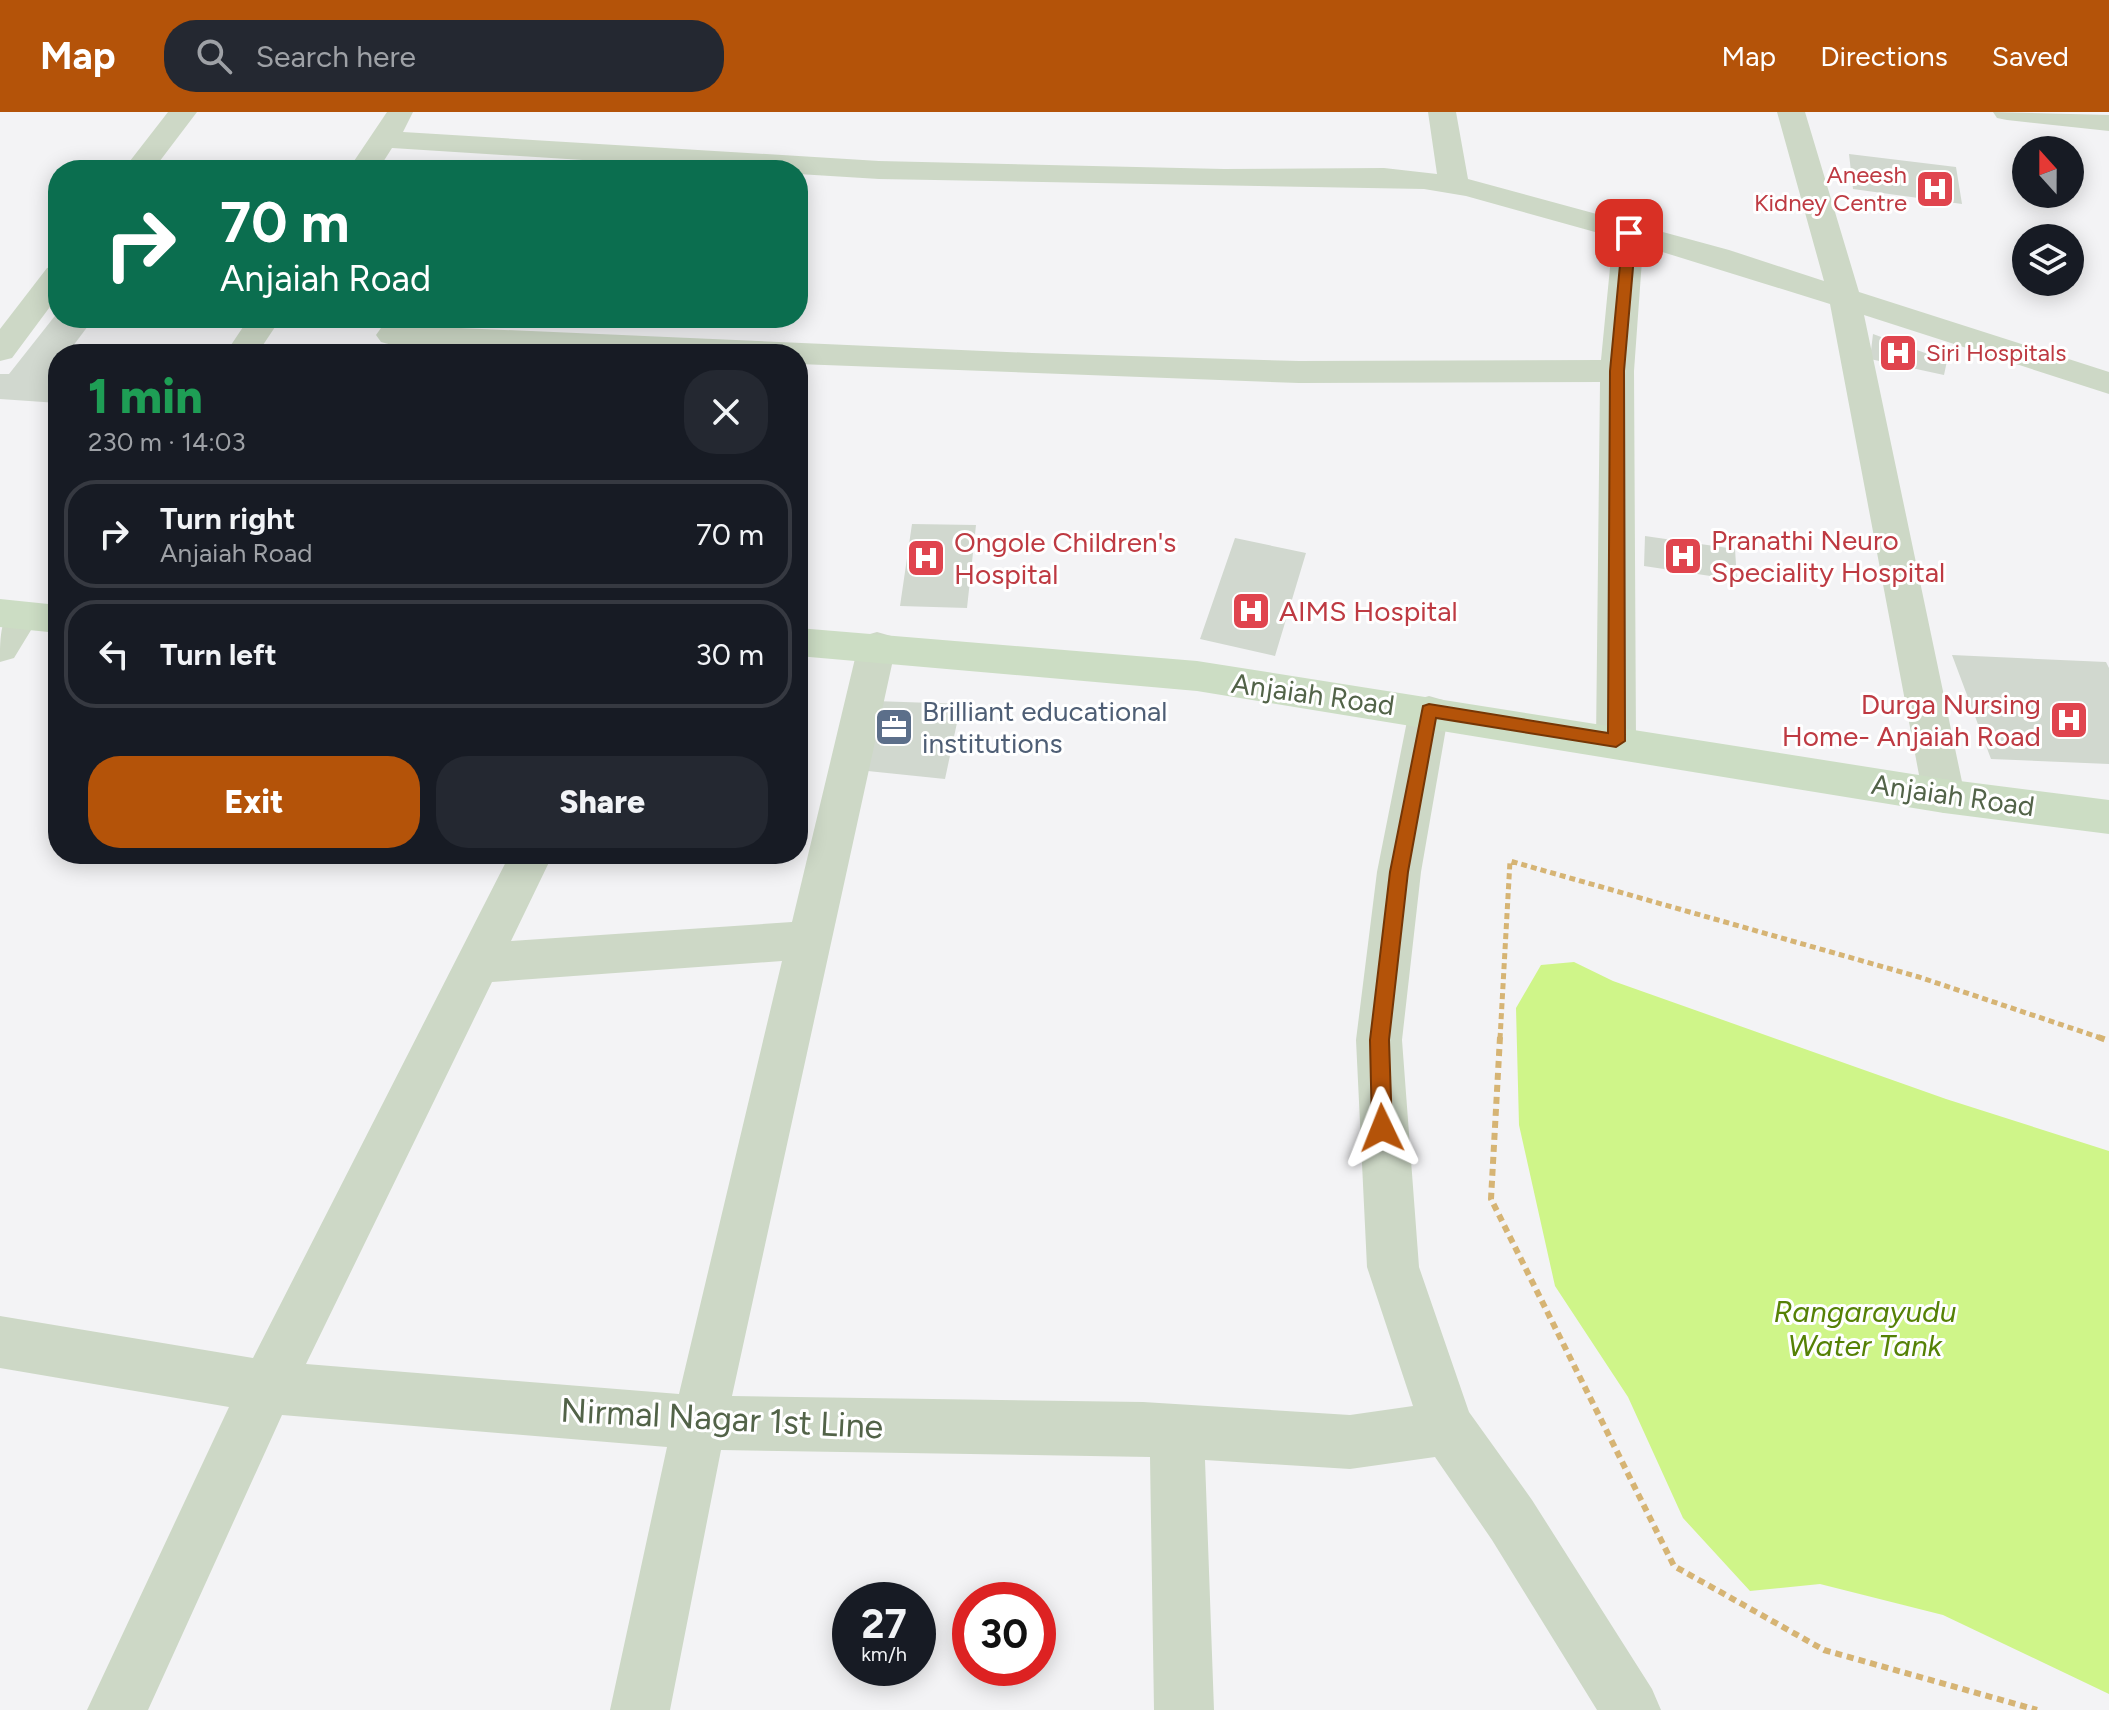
<!DOCTYPE html>
<html lang="en">
<head>
<meta charset="utf-8">
<style>
  :root { --surface:#171b24; --page:#242831; --text:#f1f3f6; --muted:#9ea1a6; --line:#363941; --accent:#b45309 }
  body { margin:0; font-family:Figtree,sans-serif; background:var(--page); color:var(--text); height:100vh; display:flex; flex-direction:column; font-size:30px; white-space:nowrap }
  * { box-sizing:border-box; margin:0 }
  p { font-size:26px; color:var(--muted) }
  .icon { flex:none; width:44px; height:44px; fill:none; stroke:currentColor; stroke-width:2; stroke-linecap:round; stroke-linejoin:round }
  .map { position:relative; flex:1; overflow:hidden }
  .drawer { position:absolute; left:48px; top:232px; width:760px; height:520px; display:flex; flex-direction:column; background:var(--surface); border-radius:32px; box-shadow:0 4px 20px #0003 }
  .drawer>* { flex:none }
  .hud { position:absolute; left:48px; top:48px; width:760px; height:168px; border-radius:32px; box-shadow:0 4px 20px #0003; background:#0b6e4f; color:#fff; overflow:hidden }
  .needle { width:52px; rotate:339deg }
  .tools { position:absolute; left:2012px; top:24px; display:grid; gap:16px }
  .tools a { display:grid; place-items:center; width:72px; height:72px; border-radius:50%; background:var(--surface); box-shadow:0 4px 20px #0003; font-size:40px }
  .speed { position:absolute; left:832px; top:1470px; display:flex; gap:16px; font-size:40px; font-weight:700; text-align:center }
  .speed>* { display:grid; place-content:center; width:104px; height:104px; border-radius:50%; background:var(--surface); box-shadow:0 4px 20px #0003; line-height:1 }
  .speed small { font-size:20px; font-weight:400 }
  .speed .limit { border:12px solid #d22; background:#fff; color:#111 }
  .pin { position:absolute; display:grid; place-items:center; width:68px; height:68px; color:#fff; margin:-34px; border-radius:16px; box-shadow:0 4px 12px #0006 }
  .me { position:absolute; width:88px; margin:-44px; rotate:358deg; stroke-linejoin:round; filter:drop-shadow(0 0 6px #0008) }
  .turn { display:flex; align-items:center; gap:28px; height:168px; padding:0 40px; font-size:36px }
  .turn .icon { width:104px; height:104px; stroke-width:2.5 }
  .turn b { display:block; font-size:56px; line-height:68px }
  .round { display:grid; place-items:center; flex:none; width:84px; height:84px; border-radius:32px; background:var(--page) }
  .head { display:flex; align-items:center; justify-content:space-between; height:136px; padding:0 40px }
  h1 { font-size:48px; font-weight:800; line-height:60px; color:#1e9e55 }
  .action { display:flex; gap:16px; margin-top:auto; padding:16px 40px }
  .action a { flex:1; height:92px; border-radius:32px; background:var(--accent); color:#fff; font-size:32px; font-weight:800; line-height:92px; text-align:center }
  .action a+a { background:var(--page); color:var(--text) }
  ul { padding:0; list-style:none }
  li { display:flex; align-items:center; gap:24px; height:108px; margin:0 16px 12px; padding:0 24px; border:4px solid var(--line); border-radius:32px }
  li div { flex:1 }
  li b { display:block; font-size:30px }
  li em { font-style:normal }
  header { display:flex; align-items:center; gap:48px; box-sizing:border-box; height:112px; padding:0 40px; background:var(--accent); color:#fff }
  header strong { font-size:38px }
  nav { display:flex; gap:44px; margin-inline-start:auto; font-size:28px }
  .search { width:560px; height:72px; background:var(--page); display:flex; align-items:center; gap:20px; box-sizing:border-box; padding:0 28px; border-radius:32px; color:var(--muted); font-size:30px }
  .map>svg:first-child { display:block }
  .water { fill:#cff589 }
  .building { fill:#d1d8cf }
  .lines { fill:none; stroke-linecap:round; stroke-linejoin:round }
  .path-far1 { stroke:#d6b474; stroke-width:5; stroke-dasharray:6 4; stroke-linecap:butt }
  .path { stroke:#d6b474; stroke-width:6; stroke-dasharray:7 5; stroke-linecap:butt }
  .street { fill:#cdd8c6; fill-rule:evenodd }
  .secondary { fill:#ccddc4; fill-rule:evenodd }
  .route { fill:#b45309; stroke:#753606; stroke-width:2 }
  .labels { text-anchor:middle; stroke-width:6; stroke-linejoin:round; paint-order:stroke }
  .far-health-label { font-size:24px; fill:#be3a42; stroke:#fff; text-anchor:end }
  .health-label { font-size:28px; fill:#be3a42; stroke:#fff; text-anchor:start }
  .street-label { font-size:28px; fill:#526348; stroke:#fff }
  .service-label { font-size:28px; fill:#4e5e75; stroke:#fff; text-anchor:start }
  .water-label { font-size:30px; font-style:italic; fill:#558106; stroke:#fff }
  .near-street-label { font-size:34px; fill:#526348; stroke:#fff }
</style>
</head>
<body>
<header>
<strong>Map</strong>
<div class="search"><svg class="icon" aria-label="search" viewBox="0 0 24 24"><circle cx="10" cy="10" r="6"/><path d="M15 15l6 6"/></svg>Search here</div>
<nav><a>Map</a><a>Directions</a><a>Saved</a></nav>
</header>
<div class="map">
<svg width="2109" height="1598" viewBox="0 0 2109 1598">
  <rect width="100%" height="100%" fill="#f3f3f5"/>
  <path class="water" d="M1574 850 1613 869 1946 987 2109 1039V1582L1943 1503 1820 1472 1750 1479 1683 1406 1628 1285 1555 1174 1519 1013 1516 896 1541 853Z"/>
  <path class="building" d="M1849 42 1956 55 1962 92 1853 77Z
    M58 200V206H94L67 242H58V253L49 265 58 266V291L0 287V262H9Z
    M1873 222 1947 249 1944 263 1870 247Z
    M912 412 976 413 967 496 900 494Z
    M1645 424 1735 437 1737 468 1644 454Z
    M1235 426 1306 441 1275 544 1200 527Z
    M1952 543 2106 550 2109 556V652L1991 647Z
    M875 589 961 592 945 667 858 658Z
    M384 742H458L455 750Z"/>
  <g class="lines">
    <path class="path-far1" d="M1500 927 1510 749 1919 865 2104 927"/>
    <path class="path" d="M1500 925 1491 1087 1674 1454 1824 1538 2037 1598
      M2098 925 2109 929"/>
    <path class="street" d="M168 0H197L153 58H123Z
      M387 0H413L403 20 879 49 1224 57 1384 56 1437 62 1428 0H1456L1468 67 1729 138 1824 169 1777 0H1805L1859 180 2109 260V282L1864 203 1965 684 1959 696 1944 701 1929 696 1923 684 1830 192 1643 134 1634 259 1636 629 1630 640 1616 645 1602 640 1596 629 1600 270 1299 271 798 252V242H584L392 233 381 230 376 223 381 216 392 213 1032 241 1299 249 1601 248 1613 125 1466 84 1424 77 879 67 798 62V58H740L392 36 378 58H348Z
      M1993 0 2109 3V19L2007 8 1997 6Z
      M58 154V184L12 246 0 249V217L47 156Z
      M249 206H281L257 242H225Z
      M20 491 33 495 39 505 14 546 0 550C0 525 0 500 20 491Z
      M877 520 891 524 896 534 732 1284 1143 1290 1350 1303 1413 1294 1367 1155 1356 928 1377 760 1409 599 1415 588 1429 584 1443 588 1449 599 1421 760 1402 928 1419 1155 1469 1300 1532 1388 1652 1577 1661 1598H1597L1492 1428 1435 1345 1350 1357 1205 1348 1214 1598H1154L1150 1345 721 1338 670 1598H610L667 1335 282 1303 148 1598H87L229 1295 0 1256V1204L253 1246 510 742H553L511 829 792 810 858 534 863 524ZM782 849 679 1282 306 1252 492 870Z"/>
    <path class="secondary" d="M0 487 58 493V521L0 515Z
      M798 516 1197 549 1944 667 2109 688V722L1944 701 1197 579 798 544Z"/>
  </g>
  <path class="route" d="M1629 117 1636 121 1624 259 1625 629 1616 635 1436 606 1408 760 1389 928 1392 1016 1389 1023 1382 1026 1375 1023 1372 1016 1370 928 1390 760 1423 594 1429 592 1608 621 1610 259 1623 121Z"/>
  <defs>
    <g id="hospital-square" transform="scale(2)"><rect x="-9" y="-9" width="18" height="18" rx="4" fill="#e0444e" stroke="#fff"/><path d="M-5-5h3v3.5h4V-5h3V5h-3V1.5h-4V5h-3Z" fill="#fff"/></g>
    <g id="office-square" transform="scale(2)"><rect x="-9" y="-9" width="18" height="18" rx="4" fill="#5c6f8a" stroke="#fff"/><path d="M-6-3h4V-5.5h4V-3h4V5H-6ZM-1-4.5V-3h2v-1.5ZM-6 0V1H6V0Z" fill="#fff"/></g>
  </defs>
  <g fill-rule="evenodd">
    <use href="#hospital-square" x="1935" y="77"/>
    <use href="#hospital-square" x="1898" y="241"/>
    <use href="#hospital-square" x="1683" y="444"/>
    <use href="#hospital-square" x="926" y="446"/>
    <use href="#hospital-square" x="1251" y="499"/>
    <use href="#hospital-square" x="2069" y="608"/>
    <use href="#office-square" x="894" y="615"/>
  </g>
  <g class="labels">
    <g class="far-health-label">
      <text x="1907" y="71">Aneesh<tspan x="1907" dy="28">Kidney Centre</tspan></text>
      <text x="1926" y="249" text-anchor="start">Siri Hospitals</text>
    </g>
    <g class="health-label">
      <text x="1711" y="438">Pranathi Neuro<tspan x="1711" dy="32">Speciality Hospital</tspan></text>
      <text x="954" y="440">Ongole Children's<tspan x="954" dy="32">Hospital</tspan></text>
      <text x="1279" y="509">AIMS Hospital</text>
      <text x="2041" y="602" text-anchor="end">Durga Nursing<tspan x="2041" dy="32">Home- Anjaiah Road</tspan></text>
    </g>
    <g class="street-label">
      <text transform="translate(1313 582) rotate(8)" y="10">Anjaiah Road</text>
      <text transform="translate(1953 683) rotate(8)" y="10">Anjaiah Road</text>
    </g>
    <g class="service-label">
      <text x="922" y="609">Brilliant educational<tspan x="922" dy="32">institutions</tspan></text>
    </g>
    <g class="water-label">
      <text x="1865" y="1210">Rangarayudu<tspan x="1865" dy="34">Water Tank</tspan></text>
    </g>
    <g class="near-street-label">
      <text transform="translate(722 1306) rotate(3)" y="12">Nirmal Nagar 1st Line</text>
    </g>
  </g>
</svg>
<div class="tools">
<a><svg class="needle" viewBox="-14 -14 28 28"><path d="M0-13l5 13h-10z" fill="#e53935"/><path d="M0 13l5-13h-10z" fill="#9ea1a6"/></svg></a>
<a><svg class="icon" aria-label="layers" viewBox="0 0 24 24"><path d="M12 4l9 5-9 5-9-5zM3 14l9 5 9-5"/></svg></a>
</div>
<div class="speed"><div>27<small>km/h</small></div><div class="limit">30</div></div>
<div class="pin" style="left:1629px;top:121px;background:#d93025"><svg class="icon" aria-label="arrive" viewBox="0 0 24 24"><path d="M6 21V4h12l-3 4 3 4H6"/></svg></div>
<svg class="me" style="left:1382px;top:1016px" viewBox="-20 -20 40 40"><path d="M0-17L14 15 0 8-14 15z" fill="#b45309" stroke="#fff" stroke-width="4"/></svg>
<div class="hud">
<div class="turn"><svg class="icon" aria-label="right" viewBox="0 0 24 24"><path d="M7 20v-9h11M14 6l5 5-5 5"/></svg><div><b>70 m</b>Anjaiah Road</div></div>
</div>
<section class="drawer">
<div class="head"><div><h1>1 min</h1><p>230 m · 14:03</p></div><a class="round"><svg class="icon" aria-label="close" viewBox="0 0 24 24"><path d="M6 6l12 12M18 6L6 18"/></svg></a></div>
<ul>
<li><svg class="icon" aria-label="right" viewBox="0 0 24 24"><path d="M7 20v-9h11M14 6l5 5-5 5"/></svg><div><b>Turn right</b><p>Anjaiah Road</p></div><em>70 m</em></li>
<li><svg class="icon" aria-label="left" viewBox="0 0 24 24"><path d="M17 20v-9H6M10 6l-5 5 5 5"/></svg><div><b>Turn left</b></div><em>30 m</em></li>
</ul>
<div class="action"><a>Exit</a><a>Share</a></div>
</section>
</div>
</body>
</html>
